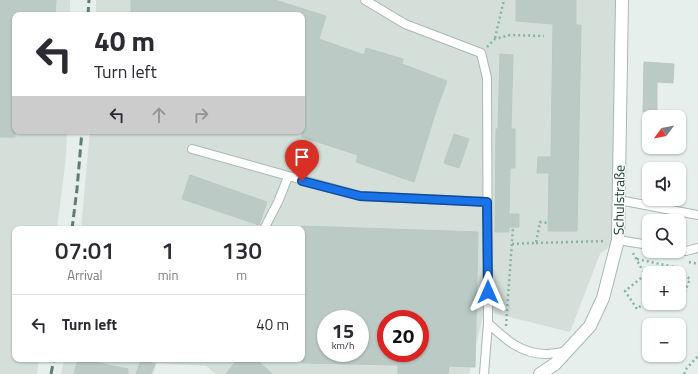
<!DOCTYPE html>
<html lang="en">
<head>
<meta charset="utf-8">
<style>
  :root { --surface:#fff; --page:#f2f2f3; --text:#2b2b33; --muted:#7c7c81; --line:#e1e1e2 }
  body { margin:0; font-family:"Titillium Web",sans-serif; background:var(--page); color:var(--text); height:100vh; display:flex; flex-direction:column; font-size:15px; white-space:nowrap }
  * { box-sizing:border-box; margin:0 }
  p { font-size:13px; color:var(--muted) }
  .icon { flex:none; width:22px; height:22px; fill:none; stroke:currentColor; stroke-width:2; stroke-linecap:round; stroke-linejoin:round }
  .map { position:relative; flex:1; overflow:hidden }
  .panel { position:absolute; left:12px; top:226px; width:293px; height:136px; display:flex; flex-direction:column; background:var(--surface); border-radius:8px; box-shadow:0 1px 3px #0004 }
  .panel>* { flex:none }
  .banner { position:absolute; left:12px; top:12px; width:293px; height:122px; border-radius:8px; box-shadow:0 1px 3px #0004; background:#fff; color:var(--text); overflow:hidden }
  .needle { width:26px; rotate:238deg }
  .tools { position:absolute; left:642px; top:110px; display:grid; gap:8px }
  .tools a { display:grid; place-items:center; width:44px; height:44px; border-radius:8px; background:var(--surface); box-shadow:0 1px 3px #0004; font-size:20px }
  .speed { position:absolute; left:317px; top:310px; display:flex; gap:8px; font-size:20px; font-weight:700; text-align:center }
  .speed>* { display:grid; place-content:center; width:52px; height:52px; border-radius:50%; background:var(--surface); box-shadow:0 1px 3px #0004; line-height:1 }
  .speed small { font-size:10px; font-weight:400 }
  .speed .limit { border:6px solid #d22; background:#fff; color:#111 }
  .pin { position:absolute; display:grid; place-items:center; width:34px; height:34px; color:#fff; margin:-41px -17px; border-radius:50% 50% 50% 0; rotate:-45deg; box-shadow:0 0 4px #0007 }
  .pin .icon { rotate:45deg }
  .me { position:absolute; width:44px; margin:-22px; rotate:0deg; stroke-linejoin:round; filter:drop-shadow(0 0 3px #0008) }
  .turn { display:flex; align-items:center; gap:14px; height:84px; padding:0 16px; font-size:18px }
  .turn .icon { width:52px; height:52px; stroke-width:2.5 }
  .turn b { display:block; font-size:28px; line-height:34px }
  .lanes { display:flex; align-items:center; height:38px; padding:0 16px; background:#0003; justify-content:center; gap:20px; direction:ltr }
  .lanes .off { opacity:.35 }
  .eta { display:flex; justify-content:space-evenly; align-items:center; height:68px; text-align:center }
  .eta b { font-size:24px; font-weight:600; line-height:28px }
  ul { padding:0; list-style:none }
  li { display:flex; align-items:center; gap:12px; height:60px; padding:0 16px; border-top:1px solid var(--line) }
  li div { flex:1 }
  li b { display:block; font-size:15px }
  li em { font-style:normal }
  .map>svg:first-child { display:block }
  .built { fill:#d4dfda; fill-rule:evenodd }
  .building { fill:#bbcac4; stroke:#b8c9c2; fill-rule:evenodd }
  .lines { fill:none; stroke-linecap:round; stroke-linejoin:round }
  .lane-casing { stroke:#a8b8b2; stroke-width:10 }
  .street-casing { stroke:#a8b8b2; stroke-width:14 }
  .path { stroke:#86b3a5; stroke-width:2.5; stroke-dasharray:2 3; stroke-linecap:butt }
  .lane { stroke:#fff; stroke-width:8 }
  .street { stroke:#fff; stroke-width:12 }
  .rail { stroke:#5f7d75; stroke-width:3; stroke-dasharray:8 4; stroke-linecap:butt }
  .route-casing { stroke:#114b97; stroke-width:10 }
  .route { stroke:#1a73e8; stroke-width:7 }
  .labels { text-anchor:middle; stroke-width:3; stroke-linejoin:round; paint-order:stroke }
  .street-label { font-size:14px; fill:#24423a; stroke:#f7fbf9 }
</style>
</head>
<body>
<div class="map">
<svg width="698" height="374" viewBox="0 0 698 374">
  <rect width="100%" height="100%" fill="#e6efeb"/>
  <path class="built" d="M0 0H70V15H15V131H67L66 157 57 229H15V359H39L37 374H0Z
    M96 0H622L618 240 600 254 570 332 484 311 469 374H216L206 366 157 363 153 374H61L64 359H302V229H81L90 131H302V15H96ZM326 319H360V353H326ZM386 319H420V353H386Z"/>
  <path class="building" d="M0 0H56L55 15H15V137H0Z
    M131 0H275L326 16 319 39 364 55 366 48 403 59 402 64 447 81 436 111 414 182 356 162 358 155 302 137V15H131Z
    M516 0H576V25H581L577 231H548L549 173H537L538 157H551L553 24 516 21Z
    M500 54 513 55 511 129H515V168H510L509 214H519V227H509V232H495L496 129H498Z
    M644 62 674 64 673 83 657 82V113L643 112Z
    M454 134 469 139 459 168 444 163Z
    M190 175 267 202 259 225 182 199Z
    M302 226 478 232 475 367 449 366 448 374H398V365L302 363ZM326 319H360V353H326ZM386 319H420V353H386Z
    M78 359H99L98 363 128 369V374H74Z
    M250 359H256L272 374H226L236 361Z
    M141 360 155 364 151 374H136Z"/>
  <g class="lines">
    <g class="lane-casing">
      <path id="lane" d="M365 0 405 24 481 53 487 78 488 323C505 339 521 354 546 354 553 354 561 352 568 351
        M192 149 360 196 487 202
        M619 200 698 215
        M264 229 278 202 288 177
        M618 240 649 245
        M679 249 686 251 698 248
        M484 374 488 323"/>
    </g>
    <g class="street-casing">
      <path id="street" d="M540 374 555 364 590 326 603 298 618 240 622 0"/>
    </g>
    <path class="path" d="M495 38 504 0
      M487 47 495 39 510 35 544 36
      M536 243 606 241
      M512 244 536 243 540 222 548 223
      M633 253 645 275 625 291 637 309 649 299
      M655 253 671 256
      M637 259 674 267 690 279 682 299 679 298
      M689 262 698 264
      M506 326 513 227
      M684 374 687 368 698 356"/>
    <use href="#lane" class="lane"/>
    <use href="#street" class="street"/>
    <path class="rail" d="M88 15 89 0
      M72 229 77 189 82 131
      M51 374 54 359"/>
  </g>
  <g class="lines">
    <g class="route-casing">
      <path id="route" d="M302 181 360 196 487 202 488 292"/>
    </g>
    <use href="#route" class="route"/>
  </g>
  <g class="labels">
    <g class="street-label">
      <text transform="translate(619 200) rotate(-89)" y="5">Schulstraße</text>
    </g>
  </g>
</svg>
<div class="tools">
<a><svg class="needle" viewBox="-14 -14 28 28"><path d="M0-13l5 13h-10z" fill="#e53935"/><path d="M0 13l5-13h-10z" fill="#7c7c81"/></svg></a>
<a><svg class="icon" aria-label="sound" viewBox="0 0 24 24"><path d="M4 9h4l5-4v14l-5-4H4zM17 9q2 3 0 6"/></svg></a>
<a><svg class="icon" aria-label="search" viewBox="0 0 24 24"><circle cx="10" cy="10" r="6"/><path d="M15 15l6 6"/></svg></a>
<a>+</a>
<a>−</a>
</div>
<div class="speed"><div>15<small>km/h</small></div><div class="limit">20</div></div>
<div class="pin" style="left:302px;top:181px;background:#d93025"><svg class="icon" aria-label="arrive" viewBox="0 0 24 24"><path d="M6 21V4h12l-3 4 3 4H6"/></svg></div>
<svg class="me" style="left:488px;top:292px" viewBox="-20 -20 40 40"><path d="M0-17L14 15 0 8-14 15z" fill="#1a73e8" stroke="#fff" stroke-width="4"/></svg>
<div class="banner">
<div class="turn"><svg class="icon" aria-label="left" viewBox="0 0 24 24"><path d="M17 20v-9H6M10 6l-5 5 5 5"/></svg><div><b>40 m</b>Turn left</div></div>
<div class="lanes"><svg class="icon" aria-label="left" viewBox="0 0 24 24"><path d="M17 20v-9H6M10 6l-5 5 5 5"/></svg><svg class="icon off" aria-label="ahead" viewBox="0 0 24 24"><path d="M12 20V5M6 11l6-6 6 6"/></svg><svg class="icon off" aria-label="right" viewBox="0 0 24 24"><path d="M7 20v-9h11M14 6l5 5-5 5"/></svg></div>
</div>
<section class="panel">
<div class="eta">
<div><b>07:01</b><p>Arrival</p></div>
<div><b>1</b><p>min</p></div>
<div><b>130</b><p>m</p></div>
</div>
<ul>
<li><svg class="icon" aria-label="left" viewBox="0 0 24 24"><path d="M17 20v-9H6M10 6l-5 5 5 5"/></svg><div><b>Turn left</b></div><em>40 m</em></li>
</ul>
</section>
</div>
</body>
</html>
